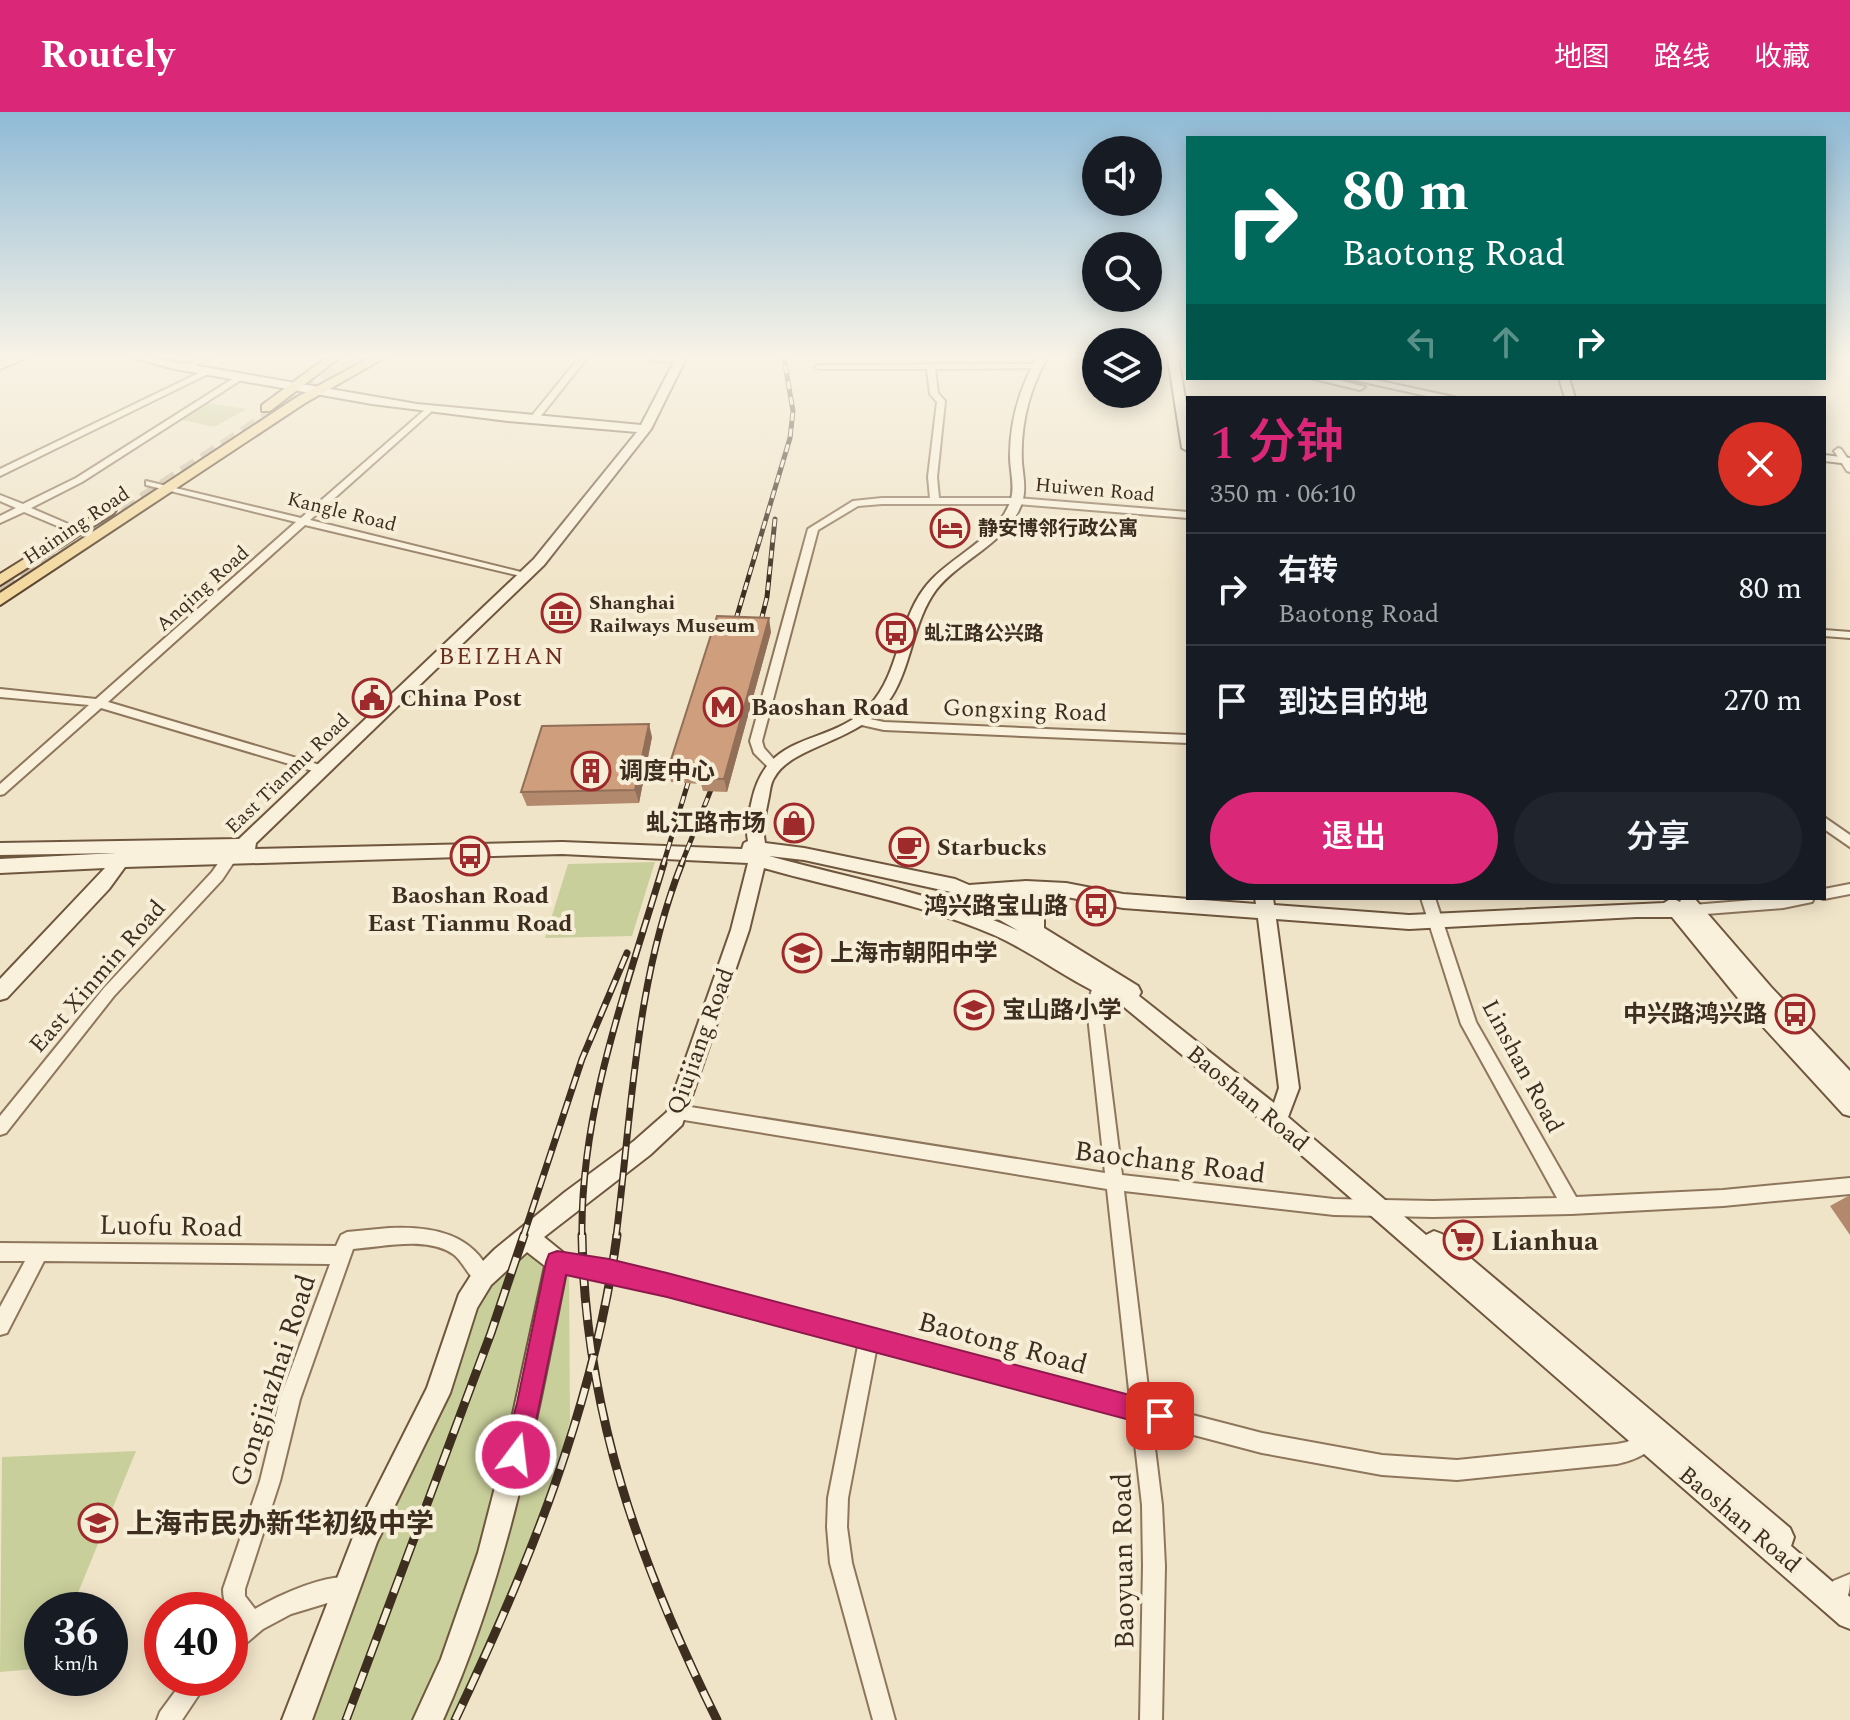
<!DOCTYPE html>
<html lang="zh">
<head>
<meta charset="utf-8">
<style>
  :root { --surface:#171b24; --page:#20242c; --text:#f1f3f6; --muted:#9ea1a6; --line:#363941; --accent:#db2777 }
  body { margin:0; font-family:Spectral,"Noto Sans SC",serif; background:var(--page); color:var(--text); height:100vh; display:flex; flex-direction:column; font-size:30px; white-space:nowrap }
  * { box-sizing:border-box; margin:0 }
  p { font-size:26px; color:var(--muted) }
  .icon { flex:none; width:44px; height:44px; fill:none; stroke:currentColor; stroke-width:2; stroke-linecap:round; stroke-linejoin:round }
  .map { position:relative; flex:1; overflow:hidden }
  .panel { position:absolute; left:1186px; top:284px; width:640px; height:504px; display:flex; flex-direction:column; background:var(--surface); border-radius:0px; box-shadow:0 4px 20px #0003 }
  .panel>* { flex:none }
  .hud { position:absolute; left:1186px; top:24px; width:640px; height:244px; border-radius:0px; box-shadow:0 4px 20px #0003; background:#00695c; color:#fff; overflow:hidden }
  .controls { position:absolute; left:1082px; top:24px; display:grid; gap:16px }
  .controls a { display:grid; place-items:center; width:80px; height:80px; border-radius:50%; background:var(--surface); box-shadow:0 4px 20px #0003; font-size:40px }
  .speed { position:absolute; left:24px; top:1480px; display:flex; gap:16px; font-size:40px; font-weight:700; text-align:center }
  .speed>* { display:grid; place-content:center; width:104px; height:104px; border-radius:50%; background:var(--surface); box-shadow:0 4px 20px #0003; line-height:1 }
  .speed small { font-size:20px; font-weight:400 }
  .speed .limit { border:12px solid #d22; background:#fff; color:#111 }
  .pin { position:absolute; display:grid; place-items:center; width:68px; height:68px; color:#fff; margin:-34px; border-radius:16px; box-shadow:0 4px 12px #0006 }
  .me { position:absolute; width:88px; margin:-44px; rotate:15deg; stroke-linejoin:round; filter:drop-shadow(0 0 6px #0008) }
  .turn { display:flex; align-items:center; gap:28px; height:168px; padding:0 24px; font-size:36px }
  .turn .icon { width:104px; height:104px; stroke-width:2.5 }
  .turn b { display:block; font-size:56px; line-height:68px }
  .lanes { display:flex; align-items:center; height:76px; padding:0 24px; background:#0003; justify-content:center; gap:40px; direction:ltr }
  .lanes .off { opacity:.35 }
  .round { display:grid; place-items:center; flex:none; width:84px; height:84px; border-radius:42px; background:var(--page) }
  .overview { display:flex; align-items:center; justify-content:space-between; height:136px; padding:0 24px }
  h1 { font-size:48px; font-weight:600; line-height:60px; color:var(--accent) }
  .button { display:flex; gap:16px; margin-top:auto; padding:16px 24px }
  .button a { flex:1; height:92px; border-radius:48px; background:var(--accent); color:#fff; font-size:32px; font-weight:600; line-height:92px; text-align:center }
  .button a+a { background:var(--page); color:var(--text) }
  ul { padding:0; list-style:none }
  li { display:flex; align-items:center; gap:24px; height:112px; padding:0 24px; border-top:2px solid var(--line) }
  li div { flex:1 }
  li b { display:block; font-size:30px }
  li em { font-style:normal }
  header { display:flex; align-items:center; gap:48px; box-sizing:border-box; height:112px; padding:0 40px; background:var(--accent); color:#fff }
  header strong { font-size:38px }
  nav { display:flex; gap:44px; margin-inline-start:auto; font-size:28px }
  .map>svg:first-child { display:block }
  .green { fill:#c9cf9b }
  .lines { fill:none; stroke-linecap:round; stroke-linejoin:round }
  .highway-tunnel-far1 { stroke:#ccc0a6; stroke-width:16; stroke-dasharray:16 8; stroke-linecap:butt }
  .highway-tunnel { stroke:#ccc0a6; stroke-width:20; stroke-dasharray:20 10; stroke-linecap:butt }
  .street-casing { stroke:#8d765c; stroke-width:4 }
  .secondary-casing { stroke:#6f573f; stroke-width:4 }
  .primary-casing { stroke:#5b4430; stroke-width:4 }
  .street { fill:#faf1dc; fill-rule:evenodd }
  .secondary { fill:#faf1dc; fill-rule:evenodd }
  .primary { fill:#f3d9a0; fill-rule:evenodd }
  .rail-far2-casing { stroke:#3d2e20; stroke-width:5 }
  .rail-far1-casing { stroke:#3d2e20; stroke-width:7 }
  .rail-casing { stroke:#3d2e20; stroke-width:9 }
  .rail-far2 { stroke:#f7eed8; stroke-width:3; stroke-dasharray:8; stroke-linecap:butt }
  .rail-far1 { stroke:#f7eed8; stroke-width:4; stroke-dasharray:13; stroke-linecap:butt }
  .rail { stroke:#f7eed8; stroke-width:6; stroke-dasharray:17; stroke-linecap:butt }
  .wall { fill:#b2896c }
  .shaded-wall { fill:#916f58 }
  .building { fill:#cf9f7d; stroke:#916f58; stroke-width:2 }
  .route { fill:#db2777; stroke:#8e194d; stroke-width:2 }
  .labels { text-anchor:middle; stroke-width:8; stroke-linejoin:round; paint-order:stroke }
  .far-street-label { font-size:20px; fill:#3d2e20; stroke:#f7eed8 }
  .far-poi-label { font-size:20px; font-weight:bold; fill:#3d2e20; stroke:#f7eed8; text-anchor:start }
  .far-quarter-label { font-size:24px; letter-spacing:2px; fill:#6b2e1e; stroke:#f7eed8 }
  .poi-label { font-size:24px; font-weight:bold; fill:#3d2e20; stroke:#f7eed8; text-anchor:start }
  .street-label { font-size:24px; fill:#3d2e20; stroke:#f7eed8 }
  .near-street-label { font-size:28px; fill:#3d2e20; stroke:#f7eed8 }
  .near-poi-label { font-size:28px; font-weight:bold; fill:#3d2e20; stroke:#f7eed8; text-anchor:start }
</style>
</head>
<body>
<header>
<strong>Routely</strong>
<nav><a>地图</a><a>路线</a><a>收藏</a></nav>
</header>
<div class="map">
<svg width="1850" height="1608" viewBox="0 0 1850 1608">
  <rect width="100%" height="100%" fill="#f0e4c8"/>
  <path class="green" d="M207 291 247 297 214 315 182 308Z
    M655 750 632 824 545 826 568 752Z
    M531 1139 569 1154 570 1309 552 1384 515 1479 455 1608H306L469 1195 492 1163Z
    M136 1339 71 1498H42V1552L35 1557 0 1560 2 1345Z"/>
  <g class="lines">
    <path class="highway-tunnel-far1" d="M23 467 361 246"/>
    <path class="highway-tunnel" d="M0 482 26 465"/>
    <g class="street-casing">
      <path id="street" d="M198 246H208L187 259 180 257Z
        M579 246H587L536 310H530V306Z
        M649 246H677L678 247C672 251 655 250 649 246Z
        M1039 252V256H1036L935 257 938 281 945 289 937 365 939 386H1017L1188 400V406L1017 392H882L858 394 818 418 762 629 764 636 780 654 778 657H770L754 641 750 629 808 417 853 389 882 386H930L928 365 937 290 930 282 927 257H819L815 255 819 253Z
        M203 259 210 261 0 364V357Z
        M237 264 244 266 82 370 31 396 80 417V421H74L24 400 0 411V404L16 396 0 389V383L23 392 76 366Z
        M428 295 431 296V300L310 408 529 462V466L305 413 108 590 327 655 329 658 327 661 323 662 101 596 4 682 0 683V672L89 593 0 585V577L96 587 296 410 146 373V369L301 406Z
        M1838 336 1841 337 1850 350V360L1847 359 1834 339Z
        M1824 518 1850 520V526L1824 524Z
        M861 605 884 610 1188 623V631L884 618 857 612V606Z
        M1824 705 1850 723V735L1824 717Z
        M231 739 238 744 222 768 114 884 6 1021 0 1023V1004L104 876 212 760 226 740Z
        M1850 772V782L1824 787 1820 786H1824V777Z
        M1421 786H1435L1476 910 1576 1085 1723 1078 1850 1066V1082L1723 1094 1571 1102 1433 1105 1334 1103 1124 1079 1150 1292 1262 1321 1382 1343 1457 1348 1617 1332 1627 1330 1651 1313 1658 1316 1661 1323C1653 1341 1635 1348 1617 1352L1457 1368 1382 1363 1262 1341 1152 1312 1162 1393 1165 1454 1162 1608H1140L1143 1454 1142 1393 1132 1306 876 1239 848 1386 847 1415 852 1451 895 1608H873L830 1451 827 1415 828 1386 858 1234 609 1168 557 1159 551 1156 548 1150 551 1144 557 1141 609 1150 865 1217 869 1216 876 1220 1130 1287 1107 1077 678 1007 672 1005 670 1000 672 995 678 993 1105 1061 1087 895 1094 870 1106 861 1111 863 1113 867 1106 877 1101 895 1122 1063 1334 1087 1433 1089 1557 1086 1461 912Z
        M1778 786H1814L1812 790 1783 796 1693 803 1688 802 1686 798 1688 794 1693 793Z
        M389 1116C432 1114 474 1121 492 1165L489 1171 483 1174C469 1168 465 1151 453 1142 427 1124 382 1135 353 1137L300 1287 280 1369 245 1477V1484L255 1497C275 1485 332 1458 354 1467L357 1475 354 1483 291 1502 263 1517 238 1538 230 1541V1515L237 1509C229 1498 223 1492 223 1477L260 1369 280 1287 330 1152 44 1149 7 1221 0 1223V1195L25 1149H0V1131L336 1134 341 1123 347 1120Z
        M1850 1462C1850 1478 1850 1491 1834 1498L1826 1495 1823 1487 1833 1469Z
        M185 1566H210L182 1608H157L160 1600Z"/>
    </g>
    <g class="secondary-casing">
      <path id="secondary" d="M12 246H26L0 257V250Z
        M134 246H152L417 292 641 313 676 246H686L651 317 544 453 256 731 255 737 562 730 742 737 744 731 748 729C745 714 749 702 752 688 768 616 830 636 870 593 899 562 898 512 923 478 946 445 999 428 1011 387 1015 374 1010 358 1010 345 1010 309 1019 277 1037 246H1047C1029 278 1020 314 1022 351 1023 363 1026 375 1023 387 1012 429 961 446 936 478 913 509 912 552 892 584 864 630 792 632 774 666 770 672 770 681 768 689 765 704 762 715 765 731L804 736 955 767 969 773 1026 769 1066 771 1123 782 1256 792 1255 786H1273L1274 793 1409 803 1664 791 1672 786 1680 790 1682 786H1694L1771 875 1850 959V1004L1843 1002 1746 896 1672 805H1636L1409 817 1276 807 1299 976 1288 1005 1426 1123 1434 1119 1442 1122 1790 1416 1794 1425 1791 1434 1850 1485V1517L1840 1513 1266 1012 1118 890C1074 873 1037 842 994 823 920 791 841 778 764 756L749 818 682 1013 650 1043 544 1125 565 1142 568 1150C537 1307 509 1461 443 1608H413L441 1547 478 1441 508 1325 545 1154 527 1140 491 1173 477 1196 450 1281 377 1430 312 1608H282L357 1415 427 1276 459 1182 475 1157 495 1137 565 1080 634 1029 667 1000 731 818 748 751 562 742 125 755 109 777 7 886 0 888V867L105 756 0 761V747L116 741 0 743V731L239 727 534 447 637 320 508 309 372 292 175 257ZM769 744 804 748 951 780 1019 819C939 782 852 767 769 744ZM1038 783 1025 804 990 784ZM1062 784 1123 796 1258 806 1279 976 1274 991 1139 884 1141 880 1138 874 1044 816V799Z
        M1168 246H1178L1188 303V339L1182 336Z
        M1310 266H1331L1365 275 1360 278Z
        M1345 266H1366L1458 286H1436Z
        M1559 266H1569L1575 286H1565Z
        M1824 343 1850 346V352L1824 349Z"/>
    </g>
    <g class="primary-casing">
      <path id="primary" d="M326 246H339L270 299H262V293Z
        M370 246H384L305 291 0 493V481L297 285Z
        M109 394 116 398 114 401 0 473V462Z"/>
    </g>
    <use href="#street" class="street"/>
    <use href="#secondary" class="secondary"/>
    <use href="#primary" class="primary"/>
    <g class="rail-far2-casing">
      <path id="rail-far2" d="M731 524 790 326 793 299 784 246
        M757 525 767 485 775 407
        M663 753 694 651
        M681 753 718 660"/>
    </g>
    <g class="rail-far1-casing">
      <path id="rail-far1" d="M523 1125 582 947 627 841
        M582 1125C580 997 628 872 664 751
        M616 1125C632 1000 635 869 682 751"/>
    </g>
    <g class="rail-casing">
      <path id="rail" d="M582 1123C585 1300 639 1451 717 1608
        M346 1608 491 1221 524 1123
        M455 1608C529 1453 594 1294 617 1123"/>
    </g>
    <use href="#rail-far2" class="rail-far2"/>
    <use href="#rail-far1" class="rail-far1"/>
    <use href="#rail" class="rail"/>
  </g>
  <path class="wall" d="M1065 246H1096V251L1065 248Z
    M1148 246H1159L1157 256 1148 255Z
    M771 520 727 680 703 679 701 672 671 670 668 657Z
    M652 625 639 691 527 694 521 680Z
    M1850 1083V1123L1830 1094Z"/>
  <path class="shaded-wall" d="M769 506 771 520 727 680 724 667Z
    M649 612 652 625 639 691 635 678Z"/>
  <path class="building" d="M717 504 769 506 724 667 700 666 702 659 668 657Z
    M649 612 635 678 521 680 542 614Z"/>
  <linearGradient id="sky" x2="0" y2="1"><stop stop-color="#8fbad6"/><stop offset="0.52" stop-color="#f8f3e6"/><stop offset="1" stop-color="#f8f3e6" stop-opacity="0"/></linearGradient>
  <rect width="1850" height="471" fill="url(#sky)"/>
  <path class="route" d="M557 1139 609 1147 667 1161 1160 1291 1169 1295 1173 1304 1169 1313 1160 1316 667 1185 566 1163 529 1343 525 1352 516 1356 507 1352 503 1343 517 1291 546 1150 549 1142Z"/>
  <defs>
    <g id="hotel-ring" transform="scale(2)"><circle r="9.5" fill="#f7eed8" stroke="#9e2a2b" stroke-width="1.5"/><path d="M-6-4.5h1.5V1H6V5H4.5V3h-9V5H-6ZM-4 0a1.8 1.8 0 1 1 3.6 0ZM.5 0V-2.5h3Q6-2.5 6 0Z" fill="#9e2a2b"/></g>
    <g id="museum-ring" transform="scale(2)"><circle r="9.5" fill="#f7eed8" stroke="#9e2a2b" stroke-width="1.5"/><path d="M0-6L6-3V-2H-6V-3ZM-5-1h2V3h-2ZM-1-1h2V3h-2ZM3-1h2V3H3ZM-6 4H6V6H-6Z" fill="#9e2a2b"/></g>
    <g id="bus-ring" transform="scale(2)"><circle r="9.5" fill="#f7eed8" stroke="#9e2a2b" stroke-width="1.5"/><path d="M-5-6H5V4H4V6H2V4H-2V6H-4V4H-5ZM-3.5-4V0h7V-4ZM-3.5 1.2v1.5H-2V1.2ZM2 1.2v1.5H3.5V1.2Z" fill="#9e2a2b"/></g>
    <g id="civic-ring" transform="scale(2)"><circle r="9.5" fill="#f7eed8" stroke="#9e2a2b" stroke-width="1.5"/><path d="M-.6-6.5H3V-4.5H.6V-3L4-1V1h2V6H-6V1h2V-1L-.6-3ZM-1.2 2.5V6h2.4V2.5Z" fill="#9e2a2b"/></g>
    <g id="metro-ring" transform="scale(2)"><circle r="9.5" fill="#f7eed8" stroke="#9e2a2b" stroke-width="1.5"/><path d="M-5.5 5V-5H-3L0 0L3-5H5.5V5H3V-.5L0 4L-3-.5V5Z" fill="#9e2a2b"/></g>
    <g id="building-ring" transform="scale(2)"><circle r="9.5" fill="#f7eed8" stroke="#9e2a2b" stroke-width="1.5"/><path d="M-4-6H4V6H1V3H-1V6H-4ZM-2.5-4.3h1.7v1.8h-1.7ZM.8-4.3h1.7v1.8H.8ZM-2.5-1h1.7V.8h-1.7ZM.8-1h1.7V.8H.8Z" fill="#9e2a2b"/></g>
    <g id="shop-ring" transform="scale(2)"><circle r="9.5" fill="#f7eed8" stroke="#9e2a2b" stroke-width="1.5"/><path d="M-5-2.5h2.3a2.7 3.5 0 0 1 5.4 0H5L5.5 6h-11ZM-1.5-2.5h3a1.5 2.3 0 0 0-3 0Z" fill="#9e2a2b"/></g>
    <g id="cafe-ring" transform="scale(2)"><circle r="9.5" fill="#f7eed8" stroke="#9e2a2b" stroke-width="1.5"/><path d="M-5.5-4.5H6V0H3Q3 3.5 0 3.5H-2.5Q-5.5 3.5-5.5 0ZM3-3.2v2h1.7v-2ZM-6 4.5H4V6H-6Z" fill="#9e2a2b"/></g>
    <g id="school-ring" transform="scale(2)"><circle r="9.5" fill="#f7eed8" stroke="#9e2a2b" stroke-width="1.5"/><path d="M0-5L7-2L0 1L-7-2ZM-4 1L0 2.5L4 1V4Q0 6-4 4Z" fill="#9e2a2b"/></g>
    <g id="supermarket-ring" transform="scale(2)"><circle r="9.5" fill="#f7eed8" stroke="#9e2a2b" stroke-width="1.5"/><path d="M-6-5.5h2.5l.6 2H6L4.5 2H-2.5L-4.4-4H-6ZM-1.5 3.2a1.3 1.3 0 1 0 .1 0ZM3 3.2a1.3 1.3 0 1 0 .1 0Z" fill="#9e2a2b"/></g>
  </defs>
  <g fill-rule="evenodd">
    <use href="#hotel-ring" x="950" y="416"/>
    <use href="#museum-ring" x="561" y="501"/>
    <use href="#bus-ring" x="896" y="521"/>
    <use href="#civic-ring" x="372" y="586"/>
    <use href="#metro-ring" x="723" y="595"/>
    <use href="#building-ring" x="591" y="659"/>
    <use href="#shop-ring" x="794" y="711"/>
    <use href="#cafe-ring" x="909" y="735"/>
    <use href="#bus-ring" x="470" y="744"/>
    <use href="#bus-ring" x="1096" y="794"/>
    <use href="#school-ring" x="802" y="841"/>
    <use href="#school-ring" x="974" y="898"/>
    <use href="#bus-ring" x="1795" y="902"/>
    <use href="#supermarket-ring" x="1463" y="1128"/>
    <use href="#school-ring" x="98" y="1411"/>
  </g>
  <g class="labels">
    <g class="far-street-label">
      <text transform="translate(1095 377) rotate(5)" y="7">Huiwen Road</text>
      <text transform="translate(342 399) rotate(14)" y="7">Kangle Road</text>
      <text transform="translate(76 413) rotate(-34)" y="7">Haining Road</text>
      <text transform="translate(202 476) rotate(-42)" y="7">Anqing Road</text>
      <text transform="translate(287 661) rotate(-44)" y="7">East Tianmu Road</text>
    </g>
    <g class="far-poi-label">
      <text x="978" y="423">静安博邻行政公寓</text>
      <text x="589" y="497">Shanghai<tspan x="589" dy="23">Railways Museum</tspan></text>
      <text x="924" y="528">虬江路公兴路</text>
    </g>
    <g class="far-quarter-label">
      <text x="502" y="552">BEIZHAN</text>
    </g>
    <g class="poi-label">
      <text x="400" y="594">China Post</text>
      <text x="751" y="603">Baoshan Road</text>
      <text x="619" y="667">调度中心</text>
      <text x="766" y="719" text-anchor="end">虬江路市场</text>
      <text x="937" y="743">Starbucks</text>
      <text x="470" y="791" text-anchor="middle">Baoshan Road<tspan x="470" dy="28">East Tianmu Road</tspan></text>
      <text x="1068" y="802" text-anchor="end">鸿兴路宝山路</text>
      <text x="830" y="849">上海市朝阳中学</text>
      <text x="1002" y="906">宝山路小学</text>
      <text x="1767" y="910" text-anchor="end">中兴路鸿兴路</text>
    </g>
    <g class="street-label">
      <text transform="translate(1025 598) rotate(2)" y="8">Gongxing Road</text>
      <text transform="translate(97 864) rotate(-49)" y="8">East Xinmin Road</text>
      <text transform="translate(700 929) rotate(-70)" y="8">Qiujiang Road</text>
      <text transform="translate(1523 954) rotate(62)" y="8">Linshan Road</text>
      <text transform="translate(1248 986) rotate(40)" y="8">Baoshan Road</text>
      <text transform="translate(1740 1407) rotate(40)" y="8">Baoshan Road</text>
    </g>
    <g class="near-street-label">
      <text transform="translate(1170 1049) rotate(7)" y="10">Baochang Road</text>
      <text transform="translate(171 1113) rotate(1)" y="10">Luofu Road</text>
      <text transform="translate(1003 1230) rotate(15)" y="10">Baotong Road</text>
      <text transform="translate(272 1268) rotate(-72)" y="10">Gongjiazhai Road</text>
      <text transform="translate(1122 1449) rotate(-91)" y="10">Baoyuan Road</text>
    </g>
    <g class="near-poi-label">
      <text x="1491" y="1138">Lianhua</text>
      <text x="126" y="1421">上海市民办新华初级中学</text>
    </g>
  </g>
</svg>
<div class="controls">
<a><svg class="icon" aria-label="sound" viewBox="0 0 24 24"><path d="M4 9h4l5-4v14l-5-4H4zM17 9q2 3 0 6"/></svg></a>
<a><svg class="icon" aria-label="search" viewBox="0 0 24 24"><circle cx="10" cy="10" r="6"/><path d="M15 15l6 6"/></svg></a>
<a><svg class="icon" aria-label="layers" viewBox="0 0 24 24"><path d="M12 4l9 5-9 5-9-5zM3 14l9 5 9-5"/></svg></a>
</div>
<div class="speed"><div>36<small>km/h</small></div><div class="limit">40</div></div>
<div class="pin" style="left:1160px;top:1304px;background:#d93025"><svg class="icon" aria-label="arrive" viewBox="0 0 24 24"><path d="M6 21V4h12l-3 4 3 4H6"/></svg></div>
<svg class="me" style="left:516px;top:1343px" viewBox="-20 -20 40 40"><circle r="17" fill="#db2777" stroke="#fff" stroke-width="3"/><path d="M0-11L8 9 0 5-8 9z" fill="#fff"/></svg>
<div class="hud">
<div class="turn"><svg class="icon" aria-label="right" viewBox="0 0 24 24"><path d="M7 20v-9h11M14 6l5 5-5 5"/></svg><div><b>80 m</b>Baotong Road</div></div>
<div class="lanes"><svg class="icon off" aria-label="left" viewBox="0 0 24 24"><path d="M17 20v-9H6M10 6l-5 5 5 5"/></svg><svg class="icon off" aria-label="ahead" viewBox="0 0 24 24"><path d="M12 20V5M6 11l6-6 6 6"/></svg><svg class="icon" aria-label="right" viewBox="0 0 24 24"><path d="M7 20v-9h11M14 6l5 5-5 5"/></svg></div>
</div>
<section class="panel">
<div class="overview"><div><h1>1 分钟</h1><p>350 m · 06:10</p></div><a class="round" style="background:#d93025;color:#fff"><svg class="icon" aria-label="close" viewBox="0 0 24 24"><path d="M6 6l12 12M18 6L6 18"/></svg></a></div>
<ul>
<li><svg class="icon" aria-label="right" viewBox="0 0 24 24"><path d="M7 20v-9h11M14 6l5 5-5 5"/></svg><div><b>右转</b><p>Baotong Road</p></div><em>80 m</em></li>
<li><svg class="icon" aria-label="arrive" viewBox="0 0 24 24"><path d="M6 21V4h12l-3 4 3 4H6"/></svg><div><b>到达目的地</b></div><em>270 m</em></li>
</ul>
<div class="button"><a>退出</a><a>分享</a></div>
</section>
</div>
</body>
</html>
